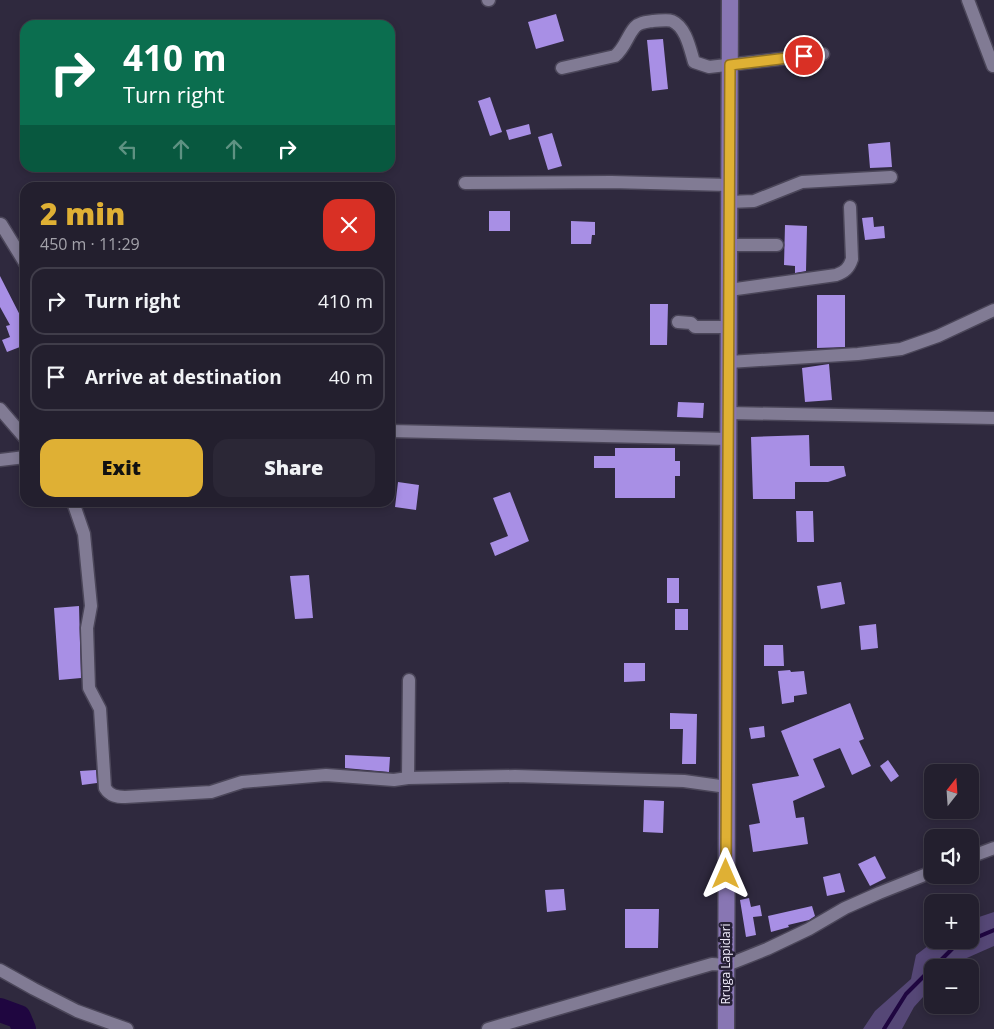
<!DOCTYPE html>
<html lang="en">
<head>
<meta charset="utf-8">
<style>
  :root { --surface:#231f2e; --page:#2b2736; --text:#f1f3f6; --muted:#a3a2aa; --line:#403d4a; --accent:#dfb034 }
  body { margin:0; font-family:"Open Sans",sans-serif; background:var(--page); color:var(--text); height:100vh; display:flex; flex-direction:column; font-size:19px; white-space:nowrap }
  * { box-sizing:border-box; margin:0 }
  p { font-size:16px; color:var(--muted) }
  .icon { flex:none; width:28px; height:28px; fill:none; stroke:currentColor; stroke-width:2; stroke-linecap:round; stroke-linejoin:round }
  .map { position:relative; flex:1; overflow:hidden }
  .panel { position:absolute; left:20px; top:182px; width:375px; height:325px; display:flex; flex-direction:column; background:var(--surface); border-radius:15px; box-shadow:0 2px 8px #0003,0 0 0 1px var(--line) }
  .panel>* { flex:none }
  .banner { position:absolute; left:20px; top:20px; width:375px; height:152px; border-radius:15px; box-shadow:0 2px 8px #0003,0 0 0 1px var(--line); background:#0b6e4f; color:#fff; overflow:hidden }
  .needle { width:32px; rotate:17deg }
  .buttons { position:absolute; left:924px; top:764px; display:grid; gap:10px }
  .buttons a { display:grid; place-items:center; width:55px; height:55px; border-radius:10px; background:var(--surface); box-shadow:0 2px 8px #0003,0 0 0 1px var(--line); font-size:25px }
  .pin { position:absolute; display:grid; place-items:center; width:42px; height:42px; color:#fff; margin:-21px; border:2px solid #fff; border-radius:50%; box-shadow:0 1px 5px #0007 }
  .me { position:absolute; width:55px; margin:-28px; rotate:0deg; stroke-linejoin:round; filter:drop-shadow(0 0 4px #0008) }
  .turn { display:flex; align-items:center; gap:18px; height:105px; padding:0 20px; font-size:22px }
  .turn .icon { width:65px; height:65px; stroke-width:2.5 }
  .turn b { display:block; font-size:35px; line-height:42px }
  .lanes { display:flex; align-items:center; height:48px; padding:0 20px; background:#0003; justify-content:center; gap:25px; direction:ltr }
  .lanes .off { opacity:.35 }
  .round { display:grid; place-items:center; flex:none; width:52px; height:52px; border-radius:15px; background:var(--page) }
  .summary { display:flex; align-items:center; justify-content:space-between; height:85px; padding:0 20px }
  h1 { font-size:30px; font-weight:800; line-height:38px; color:var(--accent) }
  .primary-button { display:flex; gap:10px; margin-top:auto; padding:10px 20px }
  .primary-button a { flex:1; height:58px; border-radius:15px; background:var(--accent); color:#111; font-size:20px; font-weight:800; line-height:58px; text-align:center }
  .primary-button a+a { background:var(--page); color:var(--text) }
  ul { padding:0; list-style:none }
  li { display:flex; align-items:center; gap:15px; height:68px; margin:0 10px 8px; padding:0 10px; border:2px solid var(--line); border-radius:15px }
  li div { flex:1 }
  li b { display:block; font-size:19px }
  li em { font-style:normal }
  .map>svg:first-child { display:block }
  .green { fill:#554776 }
  .lines { fill:none; stroke-linecap:round; stroke-linejoin:round }
  .stream { stroke:#1f0640; stroke-width:4 }
  .river { stroke:#1f0640; stroke-width:24 }
  .building { fill:#a88fe5 }
  .minor-casing { stroke:#4b4659; stroke-width:15 }
  .major-casing { stroke:#4b4659; stroke-width:19 }
  .minor { stroke:#817b94; stroke-width:12 }
  .major { stroke:#8876b3; stroke-width:16 }
  .route-casing { stroke:#917222; stroke-width:12 }
  .route { stroke:#dfb034; stroke-width:9 }
  .labels { text-anchor:middle; stroke-width:5; stroke-linejoin:round; paint-order:stroke }
  .street-label { font-size:12px; fill:#f1edfc; stroke:#251f34 }
</style>
</head>
<body>
<div class="map">
<svg width="994" height="1029" viewBox="0 0 994 1029">
  <rect width="100%" height="100%" fill="#2f293e"/>
  <path class="green" d="M994 912V946L960 961 953 967 932 968V987L914 1007 902 1029H863L875 1011 911 979 916 955 933 942V940H970V920Z"/>
  <g class="lines">
    <path class="stream" d="M933 968 954 947 994 930
      M884 1029 906 994 932 968"/>
    <path class="river" d="M0 1010 19 1017 24 1029"/>
  </g>
  <path class="building" d="M556 14 564 41 536 49 528 22Z
    M663 39 668 89 652 91 647 40Z
    M490 97 502 132 490 136 478 101Z
    M529 124 531 134 509 140 506 130Z
    M552 133 562 166 548 170 538 137Z
    M890 142 892 167 870 168 868 144Z
    M489 211H510V231H489Z
    M873 217 874 227 884 226 885 238 865 240 862 218Z
    M571 221 595 222V235H592L591 244H571Z
    M785 225 807 226 806 271 795 273V266L784 265Z
    M0 276 25 325V345L7 352 2 340 10 337 6 326 10 325 0 307Z
    M817 295H845V347L817 348Z
    M650 304H668L667 345H650Z
    M829 364 832 400 805 402 802 368Z
    M678 402 704 403 703 418 677 417Z
    M809 435 810 466H844L846 476 828 482H795V499H753L751 437Z
    M615 448H675V461H680V476H675V498H615V468H594V456H615Z
    M398 482 419 485 416 510 395 507Z
    M510 492 529 541 495 556 490 543 508 536 493 498Z
    M796 511H813L814 542H797Z
    M309 575 313 618 295 619 290 576Z
    M667 578H679V603H667Z
    M841 582 845 604 821 609 817 586Z
    M79 606 81 678 59 680 54 608Z
    M675 609H688V630H675Z
    M876 624 878 648 861 650 859 626Z
    M764 645H783L784 666H764Z
    M624 663H645V681L624 682Z
    M790 670 791 672 804 671 807 694 794 696V702L782 704 778 671Z
    M850 703 864 739 859 741 871 766 852 775 840 748 813 759 825 787 793 801 796 818 804 817 808 844 753 852 749 825 760 823 752 784 799 776 781 731Z
    M670 713 697 714 696 764H682L683 729H670Z
    M764 726 765 737 751 739 749 728Z
    M345 755 390 757 389 772 345 768Z
    M888 760 899 776 891 782 880 766Z
    M96 770 97 783 82 785 80 771Z
    M644 800 664 801 663 833 643 832Z
    M875 856 886 878 870 886 858 864Z
    M840 873 845 892 827 896 823 877Z
    M564 889 566 910 547 912 545 890Z
    M749 898 751 907 760 905 762 916 753 917 756 935 746 937 740 900Z
    M812 906 815 916 809 920 788 925 789 927 771 932 768 916Z
    M625 909H659L658 948H625Z"/>
  <g class="lines">
    <g class="minor-casing">
      <path id="minor" d="M488 0H489
        M968 0 993 66
        M562 68 615 56C625 48 627 36 635 27 640 22 646 22 653 21 659 21 667 19 672 21 686 27 690 49 694 62L709 67 823 54
        M465 183 611 182 729 185
        M729 202 754 201 802 182 891 177
        M1 224 25 263
        M729 245H777
        M729 290 836 275C845 272 849 268 852 259L850 207
        M678 322 691 323 695 327H729
        M729 362 858 354 901 349 938 336 994 310
        M0 409 25 438
        M729 413 994 418
        M390 431 729 439
        M0 460 25 457
        M73 502 84 534 91 606 87 628 89 688 100 709 105 788C110 796 117 797 125 797L211 792 242 782 326 775 394 780 408 778 515 776 684 781 727 787
        M408 778 409 680
        M970 857 994 848
        M0 970 34 989 77 1011 127 1029
        M488 1029 712 964 727 965 767 949 809 929 845 908 879 893 932 872"/>
    </g>
    <g class="major-casing">
      <path id="major" d="M726 1029 730 0"/>
    </g>
    <use href="#minor" class="minor"/>
    <use href="#major" class="major"/>
  </g>
  <g class="lines">
    <g class="route-casing">
      <path id="route" d="M726 874 730 65 804 56"/>
    </g>
    <use href="#route" class="route"/>
  </g>
  <g class="labels">
    <g class="street-label">
      <text transform="translate(726 964) rotate(-90)" y="4">Rruga Lapidari</text>
    </g>
  </g>
</svg>
<div class="buttons">
<a><svg class="needle" viewBox="-14 -14 28 28"><path d="M0-13l5 13h-10z" fill="#e53935"/><path d="M0 13l5-13h-10z" fill="#a3a2aa"/></svg></a>
<a><svg class="icon" aria-label="sound" viewBox="0 0 24 24"><path d="M4 9h4l5-4v14l-5-4H4zM17 9q2 3 0 6"/></svg></a>
<a>+</a>
<a>−</a>
</div>
<div class="pin" style="left:804px;top:56px;background:#d93025"><svg class="icon" aria-label="arrive" viewBox="0 0 24 24"><path d="M6 21V4h12l-3 4 3 4H6"/></svg></div>
<svg class="me" style="left:726px;top:874px" viewBox="-20 -20 40 40"><path d="M0-17L14 15 0 8-14 15z" fill="#dfb034" stroke="#fff" stroke-width="4"/></svg>
<div class="banner">
<div class="turn"><svg class="icon" aria-label="right" viewBox="0 0 24 24"><path d="M7 20v-9h11M14 6l5 5-5 5"/></svg><div><b>410 m</b>Turn right</div></div>
<div class="lanes"><svg class="icon off" aria-label="left" viewBox="0 0 24 24"><path d="M17 20v-9H6M10 6l-5 5 5 5"/></svg><svg class="icon off" aria-label="ahead" viewBox="0 0 24 24"><path d="M12 20V5M6 11l6-6 6 6"/></svg><svg class="icon off" aria-label="ahead" viewBox="0 0 24 24"><path d="M12 20V5M6 11l6-6 6 6"/></svg><svg class="icon" aria-label="right" viewBox="0 0 24 24"><path d="M7 20v-9h11M14 6l5 5-5 5"/></svg></div>
</div>
<section class="panel">
<div class="summary"><div><h1>2 min</h1><p>450 m · 11:29</p></div><a class="round" style="background:#d93025;color:#fff"><svg class="icon" aria-label="close" viewBox="0 0 24 24"><path d="M6 6l12 12M18 6L6 18"/></svg></a></div>
<ul>
<li><svg class="icon" aria-label="right" viewBox="0 0 24 24"><path d="M7 20v-9h11M14 6l5 5-5 5"/></svg><div><b>Turn right</b></div><em>410 m</em></li>
<li><svg class="icon" aria-label="arrive" viewBox="0 0 24 24"><path d="M6 21V4h12l-3 4 3 4H6"/></svg><div><b>Arrive at destination</b></div><em>40 m</em></li>
</ul>
<div class="primary-button"><a>Exit</a><a>Share</a></div>
</section>
</div>
</body>
</html>
